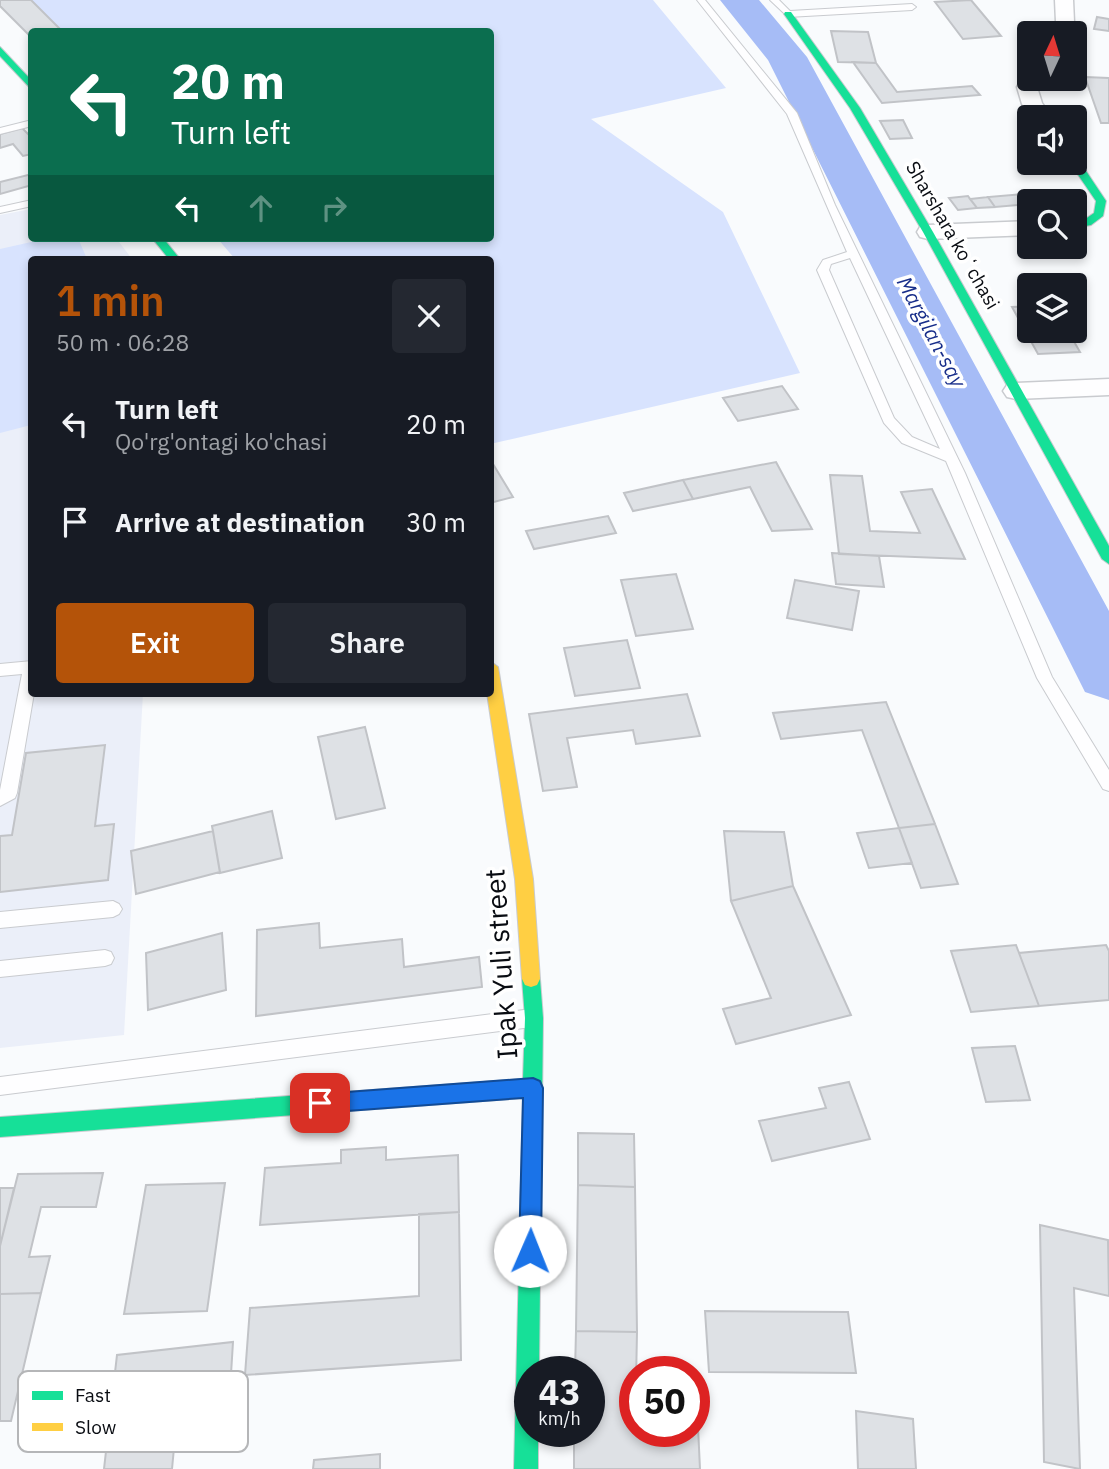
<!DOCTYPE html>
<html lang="en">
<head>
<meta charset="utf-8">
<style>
  :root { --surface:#171b24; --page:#242831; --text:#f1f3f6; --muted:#9ea1a6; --accent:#b45309 }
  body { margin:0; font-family:"IBM Plex Sans",sans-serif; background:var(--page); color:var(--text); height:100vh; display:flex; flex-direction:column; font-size:26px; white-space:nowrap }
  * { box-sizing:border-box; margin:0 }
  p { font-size:23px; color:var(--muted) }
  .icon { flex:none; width:38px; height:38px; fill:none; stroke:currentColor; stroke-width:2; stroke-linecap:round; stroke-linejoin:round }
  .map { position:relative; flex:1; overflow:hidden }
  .drawer { position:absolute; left:28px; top:256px; width:466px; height:441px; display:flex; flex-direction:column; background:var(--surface); border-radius:7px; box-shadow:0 4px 10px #0003 }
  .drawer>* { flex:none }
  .banner { position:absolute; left:28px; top:28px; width:466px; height:214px; border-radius:7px; box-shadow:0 4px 10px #0003; background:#0b6e4f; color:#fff; overflow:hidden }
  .needle { width:46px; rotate:4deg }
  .controls { position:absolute; left:1017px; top:21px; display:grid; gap:14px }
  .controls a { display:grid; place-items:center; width:70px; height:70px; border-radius:7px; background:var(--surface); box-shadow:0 4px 10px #0003; font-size:35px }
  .speed { position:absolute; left:514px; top:1356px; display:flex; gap:14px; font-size:35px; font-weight:700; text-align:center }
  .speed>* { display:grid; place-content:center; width:91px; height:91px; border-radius:50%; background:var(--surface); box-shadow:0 4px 10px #0003; line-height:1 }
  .speed small { font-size:18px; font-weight:400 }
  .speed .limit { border:10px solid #d22; background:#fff; color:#111 }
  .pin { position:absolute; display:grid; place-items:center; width:60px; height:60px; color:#fff; margin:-30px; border-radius:14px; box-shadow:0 4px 10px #0006 }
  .me { position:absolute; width:77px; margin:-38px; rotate:1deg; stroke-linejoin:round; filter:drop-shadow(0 0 5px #0008) }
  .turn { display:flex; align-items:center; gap:24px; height:147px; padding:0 28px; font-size:32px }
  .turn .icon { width:91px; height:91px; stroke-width:2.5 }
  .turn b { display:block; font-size:49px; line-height:60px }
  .lanes { display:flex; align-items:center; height:66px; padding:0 28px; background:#0003; justify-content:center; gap:35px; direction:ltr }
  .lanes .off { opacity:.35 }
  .round { display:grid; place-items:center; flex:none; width:74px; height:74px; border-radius:7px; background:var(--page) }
  .head { display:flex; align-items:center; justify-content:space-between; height:119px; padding:0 28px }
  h1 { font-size:42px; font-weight:600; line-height:52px; color:var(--accent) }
  .action { display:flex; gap:14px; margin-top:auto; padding:14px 28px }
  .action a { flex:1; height:80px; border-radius:7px; background:var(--accent); color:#fff; font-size:28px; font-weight:600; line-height:80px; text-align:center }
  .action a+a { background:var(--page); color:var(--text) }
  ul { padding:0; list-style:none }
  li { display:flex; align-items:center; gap:21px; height:98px; padding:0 28px }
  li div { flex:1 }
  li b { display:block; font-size:26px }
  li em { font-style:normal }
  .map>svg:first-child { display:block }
  .built { fill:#ebeff9 }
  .green { fill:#d8e3fe }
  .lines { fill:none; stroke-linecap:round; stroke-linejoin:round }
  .river { fill:#a6bcf6; fill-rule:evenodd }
  .building { fill:#dee1e5; stroke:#c1c3c7; stroke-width:2 }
  .lane-casing { stroke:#c9cbcf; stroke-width:2 }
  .street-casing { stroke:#c9cbcf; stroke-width:3 }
  .fast-casing { stroke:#c9cbcf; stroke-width:2 }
  .slow-casing { stroke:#c9cbcf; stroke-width:2 }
  .lane { fill:#fefeff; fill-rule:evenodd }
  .street { fill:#fefeff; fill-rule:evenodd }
  .fast { fill:#16e098; fill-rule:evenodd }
  .slow { fill:#ffcf43; fill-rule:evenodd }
  .route { fill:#1a73e8; stroke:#114b97; stroke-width:2 }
  .labels { text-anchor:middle; stroke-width:7; stroke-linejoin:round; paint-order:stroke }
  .far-street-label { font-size:19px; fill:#090c12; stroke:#fff }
  .far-water-label { font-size:21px; font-style:italic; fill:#182e8a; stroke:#fff }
  .near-street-label { font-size:28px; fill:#090c12; stroke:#fff }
  .key { fill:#fff; stroke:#b5b6b8; stroke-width:2 }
  .key-label { font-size:19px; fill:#090c12 }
</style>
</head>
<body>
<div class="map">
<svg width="1109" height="1469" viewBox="0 0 1109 1469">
  <rect width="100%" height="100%" fill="#f9fbfd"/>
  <path class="built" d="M31 209 32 238H116L132 259H32V693H143L124 1035 0 1048V215Z"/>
  <path class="green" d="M2 0H653L726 88 591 119 723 212 800 373 490 444V259H235L217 238H490V32L32 31Z
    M49 238H78L87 259H32L31 425 0 433V249Z"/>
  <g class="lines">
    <path class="river" d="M720 0H759L807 57 1109 611V700L1085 692 768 60Z"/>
  </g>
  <path class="building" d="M0 0H31L63 32H32V38L0 6Z
    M971 0 1001 36 963 39 935 2Z
    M1097 17 1109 19V31L1094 29Z
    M831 31 868 32 876 63 838 62Z
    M853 62 876 63 897 92 972 86 980 95 882 103Z
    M1085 77 1109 78V123H1101Z
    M903 120 912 138 890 139 880 121Z
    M22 128 32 138V154L23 156 13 144 0 148V134Z
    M32 174V185L0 194V182Z
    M1023 194 1029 204 995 207 988 197Z
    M968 196 977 208 958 210 949 198Z
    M988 197 995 207 977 208 970 199Z
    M1029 306V331H1068L1080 352 1038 354 1012 307Z
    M782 386 798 409 738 421 723 398Z
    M776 462 812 529 772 531 750 487 693 499 683 480Z
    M493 464 513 497 490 503V465Z
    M830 475 862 476 870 531 920 533 901 492 932 489 965 559 839 554Z
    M683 480 693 499 633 511 624 493Z
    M608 516 616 533 534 549 526 531Z
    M832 553 879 556 884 587 836 584Z
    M676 574 693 629 636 636 621 580Z
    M795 580 859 591 852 630 787 618Z
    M627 640 640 688 575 696 564 648Z
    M687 694 700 736 636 744 633 730 567 738 577 787 543 791 529 714Z
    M886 702 935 824 899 828 862 730 781 739 773 713Z
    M365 727 385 808 336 819 318 737Z
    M105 745 95 826 114 824 108 880 0 892V836L12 835 26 753Z
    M272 811 282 858 220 873 212 826Z
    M935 824 958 884 921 888 899 828Z
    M899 828 912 863 869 868 857 833Z
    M213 831 220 872 136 894 131 851Z
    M724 831 784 832 793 886 731 901Z
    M793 886 851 1015 736 1044 723 1009 771 998 731 901Z
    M319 923 320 948 402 939 404 967 479 957 482 987 256 1016 257 930Z
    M222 933 226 990 148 1010 146 953Z
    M1016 945 1039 1006 971 1012 951 951Z
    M1106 945 1109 951V1000L1039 1006 1019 953Z
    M1015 1046 1030 1100 986 1102 972 1048Z
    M849 1082 870 1139 772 1161 759 1121 826 1108 819 1088Z
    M578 1133 634 1134 635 1187 578 1185Z
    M386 1147V1160L458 1155 459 1212 260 1225 265 1168 341 1163V1150Z
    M103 1173 96 1207H41L29 1257 50 1256 41 1293 0 1294V1246L18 1174Z
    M225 1183 207 1311 124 1314 146 1185Z
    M578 1185 635 1187 637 1332 576 1331Z
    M0 1188H14L0 1246Z
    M459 1212 461 1360 245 1375 250 1308 419 1296V1214Z
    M1040 1225 1108 1240 1109 1296 1074 1288 1080 1469 1044 1462Z
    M41 1293 11 1421H0V1294Z
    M705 1311 848 1312 856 1373 709 1372Z
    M576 1331 637 1332 635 1432H695V1427H698L700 1469H574V1432H590V1372H575Z
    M233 1342 228 1422 176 1427 172 1469H104L117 1355Z
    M856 1411 913 1419 916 1469H858Z
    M380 1454V1469H313L314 1460Z"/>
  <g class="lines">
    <g class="lane-casing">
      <path id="lane" d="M697 0H705L797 113 835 205 965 473 1052 677 1109 770V791L1103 789 1037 678 946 461 902 443 884 423 817 270 823 260 847 252 787 114ZM850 258 940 449 912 437 894 418 829 270 831 264Z
        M770 0H779L790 11 912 4 916 7 912 10 788 17Z
        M32 120V126L0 134V128Z
        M32 200V206L0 213V207Z
        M32 661V693H34L17 793 15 798 0 806V790L22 674 0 676V664Z
        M113 901 119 904 122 909 119 914 113 917 0 928V912Z
        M105 950 111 952 114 958 111 964 105 966 0 977V961Z
        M532 1009 539 1012 541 1018 539 1024 532 1027 0 1095V1077Z"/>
    </g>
    <g class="street-casing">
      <path id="street" d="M1055 0H1073L1074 22 1071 33H1053L1056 22Z
        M1029 74V79H1041L1037 87 1042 103 1052 117H1032L1022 104 1017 87 1024 75Z
        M1029 221V235L928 239 920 237 917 232 920 227 928 225Z
        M1109 379V395L1016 399 1007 397 1003 391 1007 385 1016 383Z"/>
    </g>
    <g class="fast-casing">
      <path id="fast" d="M785 12H791L860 108 933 232 1109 546V564L1102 559 923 232 850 108 784 14Z
        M0 47 32 81V90L0 56Z
        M1074 158 1078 159 1106 201 1103 216 1091 225 1074 228V222L1084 220 1094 213 1096 201 1070 163H1074Z
        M152 238H163L180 259H169Z
        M531 971 537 973 540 979 543 1018 539 1372H530V1432H538V1469H514L523 1098 0 1137V1117L523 1079 525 1018 522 979 525 973Z"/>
    </g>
    <g class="slow-casing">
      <path id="slow" d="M490 661 498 667 533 879 540 979 537 985 531 987 525 985 522 979 515 879 487 693H490Z"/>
    </g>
    <use href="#lane" class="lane"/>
    <use href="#street" class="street"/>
    <use href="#fast" class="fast"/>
    <use href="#slow" class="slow"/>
  </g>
  <path class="route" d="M533 1078 540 1081 543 1088 541 1251 538 1259 530 1262 523 1259 519 1251 523 1098 320 1113 313 1110 310 1103 313 1097 320 1094Z"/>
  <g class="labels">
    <g class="far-street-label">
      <text transform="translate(953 235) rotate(60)" y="7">Sharshara koʻchasi</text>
    </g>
    <g class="far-water-label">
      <text transform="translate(931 332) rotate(62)" y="7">Margilan-say</text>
    </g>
    <g class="near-street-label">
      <text transform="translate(501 964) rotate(-94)" y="10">Ipak Yuli street</text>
    </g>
  </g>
  <rect x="18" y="1371" width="230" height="81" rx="10" class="key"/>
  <rect x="32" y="1391" width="31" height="9" fill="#16e098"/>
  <rect x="32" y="1423" width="31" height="8" fill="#ffcf43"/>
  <g class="key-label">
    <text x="75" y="1402">Fast</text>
    <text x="75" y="1434">Slow</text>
  </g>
</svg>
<div class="controls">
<a><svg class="needle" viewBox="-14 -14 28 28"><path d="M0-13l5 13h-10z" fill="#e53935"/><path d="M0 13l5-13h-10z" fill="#9ea1a6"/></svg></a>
<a><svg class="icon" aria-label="sound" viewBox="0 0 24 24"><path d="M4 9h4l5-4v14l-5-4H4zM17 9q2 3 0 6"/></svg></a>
<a><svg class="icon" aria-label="search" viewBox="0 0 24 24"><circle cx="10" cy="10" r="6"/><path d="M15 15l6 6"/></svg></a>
<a><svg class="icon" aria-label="layers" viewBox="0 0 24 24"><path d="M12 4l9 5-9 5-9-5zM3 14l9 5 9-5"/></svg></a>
</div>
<div class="speed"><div>43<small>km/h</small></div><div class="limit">50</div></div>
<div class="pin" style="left:320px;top:1103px;background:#d93025"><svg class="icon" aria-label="arrive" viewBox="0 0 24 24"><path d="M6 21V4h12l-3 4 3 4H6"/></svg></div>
<svg class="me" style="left:530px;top:1251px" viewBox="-20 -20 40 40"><circle r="19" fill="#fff"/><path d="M0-13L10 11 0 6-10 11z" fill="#1a73e8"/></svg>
<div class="banner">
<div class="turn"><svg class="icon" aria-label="left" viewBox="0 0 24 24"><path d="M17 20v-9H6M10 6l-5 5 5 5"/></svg><div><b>20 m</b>Turn left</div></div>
<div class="lanes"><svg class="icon" aria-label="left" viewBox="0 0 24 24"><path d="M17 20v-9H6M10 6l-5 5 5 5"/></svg><svg class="icon off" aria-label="ahead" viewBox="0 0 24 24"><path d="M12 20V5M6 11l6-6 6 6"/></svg><svg class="icon off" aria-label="right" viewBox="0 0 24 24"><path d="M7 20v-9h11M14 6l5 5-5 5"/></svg></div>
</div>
<section class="drawer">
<div class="head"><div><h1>1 min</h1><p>50 m · 06:28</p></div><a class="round"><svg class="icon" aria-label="close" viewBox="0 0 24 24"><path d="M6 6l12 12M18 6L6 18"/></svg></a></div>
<ul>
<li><svg class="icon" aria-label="left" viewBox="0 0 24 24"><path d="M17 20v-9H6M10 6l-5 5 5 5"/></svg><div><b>Turn left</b><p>Qo'rg'ontagi ko'chasi</p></div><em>20 m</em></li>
<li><svg class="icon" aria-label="arrive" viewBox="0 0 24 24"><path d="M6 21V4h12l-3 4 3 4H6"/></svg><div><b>Arrive at destination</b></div><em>30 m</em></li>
</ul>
<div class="action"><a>Exit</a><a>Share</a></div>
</section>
</div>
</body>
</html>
